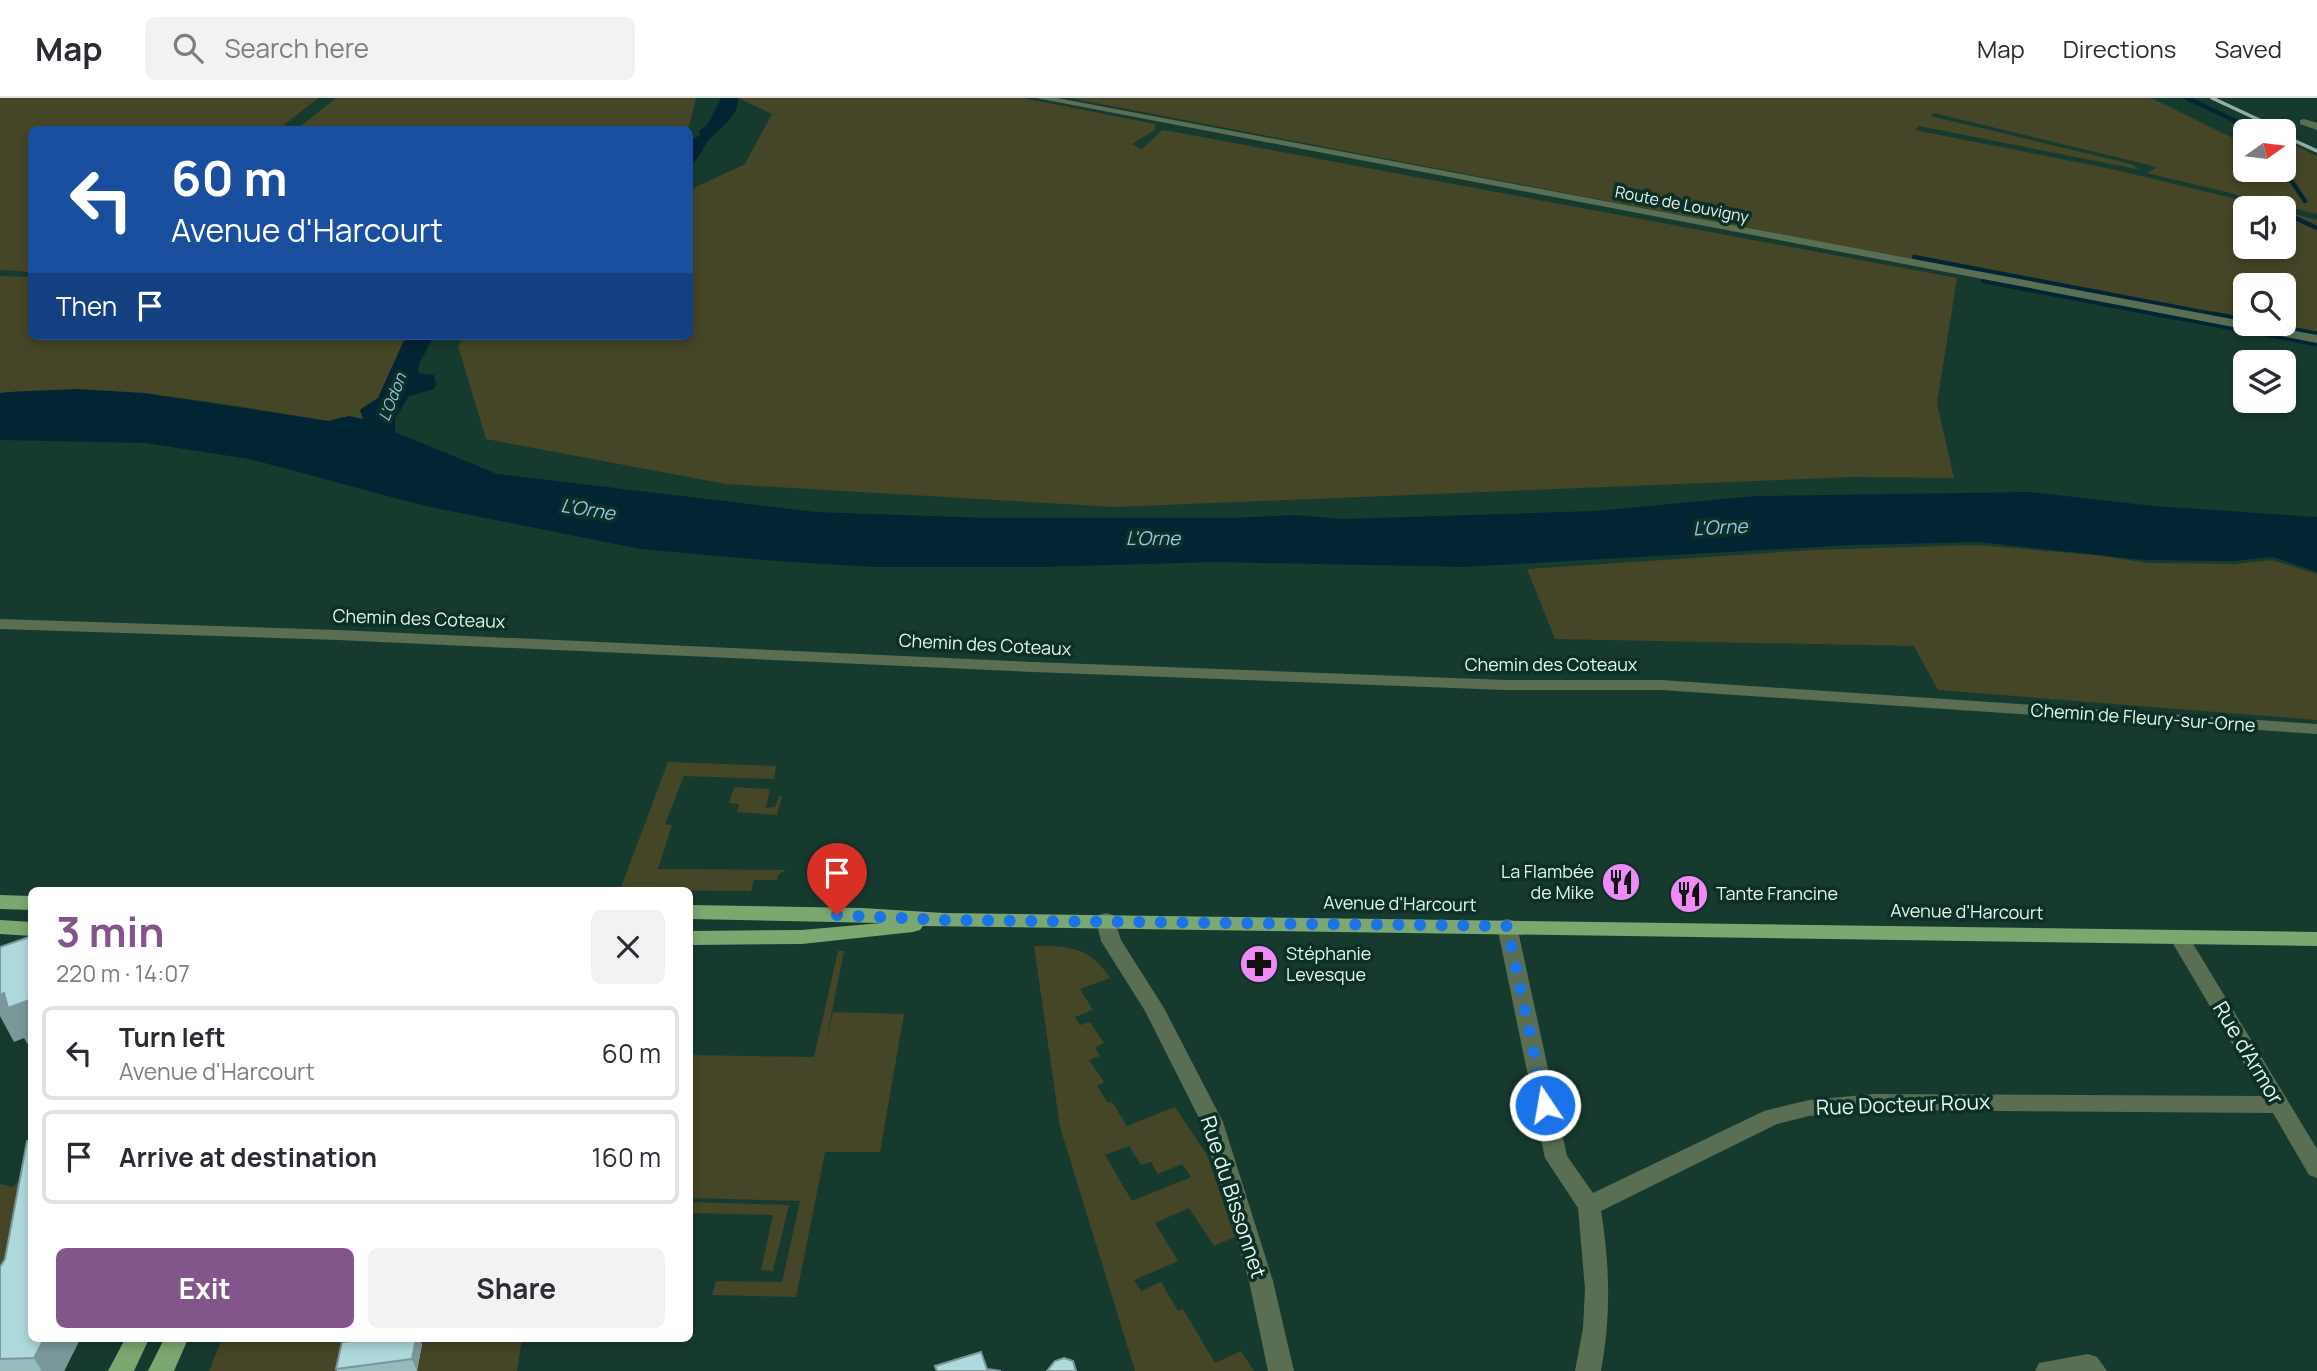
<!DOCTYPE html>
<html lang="en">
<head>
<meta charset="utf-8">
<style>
  :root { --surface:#fff; --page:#f2f2f3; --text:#2b2b33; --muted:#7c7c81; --line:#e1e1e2; --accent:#83568b }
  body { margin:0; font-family:Manrope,sans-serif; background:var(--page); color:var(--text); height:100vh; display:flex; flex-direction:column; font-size:26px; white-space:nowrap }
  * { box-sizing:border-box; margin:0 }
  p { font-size:23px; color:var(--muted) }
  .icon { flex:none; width:38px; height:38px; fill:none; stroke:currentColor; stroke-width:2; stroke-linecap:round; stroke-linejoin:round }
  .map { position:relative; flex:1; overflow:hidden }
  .details { position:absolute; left:28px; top:789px; width:665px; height:455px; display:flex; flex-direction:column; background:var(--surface); border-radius:10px; box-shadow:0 4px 10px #0003 }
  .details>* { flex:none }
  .top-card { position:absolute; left:28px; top:28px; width:665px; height:214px; border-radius:10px; box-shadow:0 4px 10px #0003; background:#1a4fa0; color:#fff; overflow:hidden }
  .needle { width:46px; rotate:76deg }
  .tools { position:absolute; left:2233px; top:21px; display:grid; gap:14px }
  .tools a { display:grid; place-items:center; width:63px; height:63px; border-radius:10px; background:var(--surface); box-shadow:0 4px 10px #0003; font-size:35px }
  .pin { position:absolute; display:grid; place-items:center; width:60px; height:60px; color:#fff; margin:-72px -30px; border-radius:50% 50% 50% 0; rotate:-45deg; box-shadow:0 0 7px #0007 }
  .pin .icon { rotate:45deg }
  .me { position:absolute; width:77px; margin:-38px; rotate:348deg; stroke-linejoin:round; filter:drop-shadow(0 0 5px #0008) }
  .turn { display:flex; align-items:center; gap:24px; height:147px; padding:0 28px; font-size:32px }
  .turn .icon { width:91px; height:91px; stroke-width:2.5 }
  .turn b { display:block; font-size:49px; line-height:60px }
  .then { display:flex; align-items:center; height:66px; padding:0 28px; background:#0003; gap:14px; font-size:26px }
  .round { display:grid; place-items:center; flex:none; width:74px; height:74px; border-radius:10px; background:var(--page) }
  .headline { display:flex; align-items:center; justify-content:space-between; height:119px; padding:0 28px }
  h1 { font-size:42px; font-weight:700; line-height:52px; color:var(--accent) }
  .action { display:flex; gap:14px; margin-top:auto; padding:14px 28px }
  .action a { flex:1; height:80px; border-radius:10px; background:var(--accent); color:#fff; font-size:28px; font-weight:700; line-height:80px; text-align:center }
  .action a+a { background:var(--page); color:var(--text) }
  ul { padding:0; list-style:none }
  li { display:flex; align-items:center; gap:21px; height:94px; margin:0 14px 10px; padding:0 14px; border:4px solid var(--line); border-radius:10px }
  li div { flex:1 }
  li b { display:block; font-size:26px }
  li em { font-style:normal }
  header { display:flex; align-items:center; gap:42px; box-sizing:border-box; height:98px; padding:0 35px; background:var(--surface); border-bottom:2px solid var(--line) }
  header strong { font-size:33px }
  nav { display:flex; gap:38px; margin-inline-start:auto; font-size:24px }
  .search { width:490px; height:63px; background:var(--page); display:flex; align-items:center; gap:18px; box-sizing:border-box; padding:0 24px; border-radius:10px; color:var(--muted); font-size:26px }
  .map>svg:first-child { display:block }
  .green { fill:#454527; fill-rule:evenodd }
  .water { fill:#022534 }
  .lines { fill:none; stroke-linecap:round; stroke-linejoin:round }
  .stream-far1 { stroke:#022534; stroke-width:4.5 }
  .stream { stroke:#022534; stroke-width:5 }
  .minor { fill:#596e53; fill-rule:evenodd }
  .major { fill:#7ca770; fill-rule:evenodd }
  .rail { stroke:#94ada4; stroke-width:3.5 }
  .wall { fill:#96bbbd }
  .shaded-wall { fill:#7a989a }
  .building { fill:#aed9dc; stroke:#7a989a; stroke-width:2 }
  .route { stroke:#1a73e8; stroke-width:12; stroke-dasharray:0 21.6 }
  .labels { text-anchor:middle; stroke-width:7; stroke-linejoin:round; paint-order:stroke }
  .far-street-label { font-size:16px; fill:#e4f7f0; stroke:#0c3025 }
  .far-water-label { font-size:16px; font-style:italic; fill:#8dcbeb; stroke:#0c3025 }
  .street-label { font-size:18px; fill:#e4f7f0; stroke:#0c3025 }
  .poi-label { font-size:18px; fill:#e4f7f0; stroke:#0c3025; text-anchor:start }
  .water-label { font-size:19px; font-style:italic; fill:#8dcbeb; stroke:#0c3025 }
  .near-street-label { font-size:21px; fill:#e4f7f0; stroke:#0c3025 }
</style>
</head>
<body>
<header>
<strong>Map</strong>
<div class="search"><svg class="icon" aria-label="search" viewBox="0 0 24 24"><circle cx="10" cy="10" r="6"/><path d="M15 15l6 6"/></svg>Search here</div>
<nav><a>Map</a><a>Directions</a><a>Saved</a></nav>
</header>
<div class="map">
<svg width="2317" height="1273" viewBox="0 0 2317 1273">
  <rect width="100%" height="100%" fill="#173a2f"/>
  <path class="green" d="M0 0H318L279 31 32 32 31 174 0 172Z
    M336 0H696L688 31H297Z
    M738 0H1023L1155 26V32L1132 46 1142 51 1162 32 1175 34 1957 180 1937 305 1954 380 1852 379 1115 409 726 386 486 341 458 248 464 238H690V92L745 66 772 16Z
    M1069 0H2151L2231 39 2245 36V72H2284V42L2317 58V116L2147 75 2156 70 2149 67 1934 15 1931 18 2131 66 2141 72 1919 28 1915 32 2112 71 2274 110H2245V149H2284V113L2317 122V238L2250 226H2284V187H2245V225Z
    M0 178 31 179 32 238H406L378 300 362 310 363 321 342 319 328 323C219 305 111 284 0 295Z
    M1977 447 2095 457 2149 465 2235 466 2272 462 2317 476V622L1938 592 1914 548 1555 541 1527 471 1812 452Z
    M668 664 776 668 774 681 684 678 665 726 672 727 658 771 786 772 779 776 777 782H754L751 793 620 792Z
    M734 689 770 691 766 710 775 709 779 698H782L777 717 737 714 739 706 729 705Z
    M1034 848C1069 848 1089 848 1110 880L1080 891 1093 912 1075 919 1080 927 1090 924 1104 945 1095 949 1100 958 1089 962 1104 984 1097 988 1108 1005 1112 1004 1127 1028 1175 1009 1207 1057 1235 1139 1214 1148 1189 1110 1155 1125 1178 1163 1134 1182 1141 1193 1161 1184 1178 1213 1183 1211 1215 1265 1241 1253 1254 1273H1135L1060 1029ZM1129 1048 1141 1067 1151 1064 1158 1076 1182 1066 1191 1079 1132 1103 1105 1057Z
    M838 853H844L826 943 833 914 904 916 880 1054H825L796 1199 712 1197 716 1183 782 1184 800 1103 690 1100V957L814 959Z
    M31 1068 0 1183V1086L13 1089Z
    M690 1104 789 1107 773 1173 761 1172 773 1117 690 1115Z
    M222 1241H522L517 1273H209Z"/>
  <path class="water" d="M721 0H738C738 20 722 28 710 41 702 50 701 58 690 68V43L700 37 699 33 707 27Z
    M406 238H434L419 266 418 275 434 277 436 287 434 291 409 298 395 321V334L497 376 816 414 989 420H1234L1294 417 1343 421 1595 413 1755 398 2029 394 2154 408 2317 419V474L2273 459 2234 463 2144 462 1978 444 1851 447 1464 469 1214 464 1042 469H876L775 463 640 451 425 408 249 361 145 345 0 342V295L10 294 78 291 144 295 328 323 349 318 363 321 360 312 378 300Z"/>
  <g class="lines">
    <path class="stream-far1" d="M2187 0 2246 28
      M2284 72 2305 103
      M2293 119 2317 130
      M1914 159 2222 218
      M1983 183 2167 218"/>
    <path class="stream" d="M2158 216 2317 246
      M2213 216 2245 222
      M2265 226 2317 236"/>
    <path class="minor" d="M1036 0H1057L2317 237V245Z
      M2304 21 2317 25V32L2300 26V22Z
      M0 521 338 532 1033 564 1505 582H1661L2317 626V636L1661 592H1505L1033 574 338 542 0 531Z
      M1106 815 1113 817 1121 842 1164 910 1223 1024 1273 1183 1294 1273H1268L1249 1183 1201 1024 1145 913 1101 843 1096 822 1099 817Z
      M1507 821 1514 823 1517 828 1567 1058 1593 1095 1764 1013 1809 1002 1874 996 2263 998 2169 839 2172 834H2186L2317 1051V1080L2309 1077 2273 1015 1874 1012 1809 1018 1777 1026 1601 1113C1610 1168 1611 1218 1601 1273H1575L1583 1230 1585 1191 1578 1110 1545 1060 1497 828 1500 823Z
      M2088 1256 2097 1259 2107 1273H2035L2039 1265Z"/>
    <path class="major" d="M0 797 32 798V812L0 811Z
      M690 807 862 810 944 815 2317 834V848L923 828 920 832 913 834 802 846 690 847V833L802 832 881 825 690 821Z
      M0 822 32 824V838L0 836Z
      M125 1241H149L134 1273H108Z
      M164 1241H188L174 1273H148Z"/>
    <path class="rail" d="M2212 0 2283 33
      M2284 38 2317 53"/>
  </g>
  <path class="wall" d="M0 1169 80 1241 64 1273H0Z
    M366 1241H419L422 1246 417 1273H337L336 1271Z"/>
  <path class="shaded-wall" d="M4 895 32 901V953L24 940 14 944 0 918V897Z
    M44 1241H80L64 1273H42L34 1260Z
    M416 1241H419L422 1246 417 1273 412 1261Z"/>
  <path class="building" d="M32 838V901L8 910 4 895 0 897V849Z
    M32 1042V1241H44L34 1260 0 1261V1169L5 1161 27 1043Z
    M366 1241H416L412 1261 336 1271 342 1244Z
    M981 1254 987 1271 1001 1273H937L935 1268Z
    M1064 1260 1073 1263 1076 1273H1047L1055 1263Z"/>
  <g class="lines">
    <path class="route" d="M837 817 944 822 1507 828 1545 1007"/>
  </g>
  <defs>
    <g id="restaurant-disc" transform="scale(2.0125)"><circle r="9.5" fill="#ef8bf7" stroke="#0c3025"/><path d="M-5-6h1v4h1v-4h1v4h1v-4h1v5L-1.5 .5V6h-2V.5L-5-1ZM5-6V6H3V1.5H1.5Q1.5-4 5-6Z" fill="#111"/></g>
    <g id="pharmacy-disc" transform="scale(2.0125)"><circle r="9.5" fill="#ef8bf7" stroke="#0c3025"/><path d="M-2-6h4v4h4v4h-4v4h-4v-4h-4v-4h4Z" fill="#111"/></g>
  </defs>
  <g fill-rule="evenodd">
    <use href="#restaurant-disc" x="1621" y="784"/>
    <use href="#restaurant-disc" x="1689" y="796"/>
    <use href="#pharmacy-disc" x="1259" y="866"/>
  </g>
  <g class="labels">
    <g class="far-street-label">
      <text transform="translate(1682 106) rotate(11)" y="6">Route de Louvigny</text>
    </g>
    <g class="far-water-label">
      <text transform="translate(392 299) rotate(-69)" y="6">L'Odon</text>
    </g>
    <g class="street-label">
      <text transform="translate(419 521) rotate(2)" y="6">Chemin des Coteaux</text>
      <text transform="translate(985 547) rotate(3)" y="6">Chemin des Coteaux</text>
      <text x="1551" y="573">Chemin des Coteaux</text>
      <text transform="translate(2143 620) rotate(4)" y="6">Chemin de Fleury-sur-Orne</text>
      <text transform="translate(1400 806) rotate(1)" y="6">Avenue d'Harcourt</text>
      <text transform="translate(1967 814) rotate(1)" y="6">Avenue d'Harcourt</text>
    </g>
    <g class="poi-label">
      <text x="1594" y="780" text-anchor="end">La Flambée<tspan x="1594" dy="21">de Mike</tspan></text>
      <text x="1716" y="802">Tante Francine</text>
      <text x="1286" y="862">Stéphanie<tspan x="1286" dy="21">Levesque</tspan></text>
    </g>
    <g class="water-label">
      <text transform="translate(588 411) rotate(9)" y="7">L'Orne</text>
      <text transform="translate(1720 429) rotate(-3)" y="7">L'Orne</text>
      <text x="1153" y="447">L'Orne</text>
    </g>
    <g class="near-street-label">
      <text transform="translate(2248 955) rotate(59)" y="7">Rue d'Armor</text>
      <text transform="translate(1903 1007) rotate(-2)" y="7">Rue Docteur Roux</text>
      <text transform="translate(1233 1099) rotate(72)" y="7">Rue du Bissonnet</text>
    </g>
  </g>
</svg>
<div class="tools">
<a><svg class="needle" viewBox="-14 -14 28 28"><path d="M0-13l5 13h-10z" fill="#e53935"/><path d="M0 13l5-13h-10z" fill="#7c7c81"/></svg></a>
<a><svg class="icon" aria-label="sound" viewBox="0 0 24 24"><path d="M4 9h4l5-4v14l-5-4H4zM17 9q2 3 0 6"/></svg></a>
<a><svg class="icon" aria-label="search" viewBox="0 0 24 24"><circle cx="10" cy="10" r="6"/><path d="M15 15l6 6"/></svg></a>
<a><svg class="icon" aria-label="layers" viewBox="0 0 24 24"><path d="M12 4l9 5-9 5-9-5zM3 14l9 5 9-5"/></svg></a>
</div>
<div class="pin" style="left:837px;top:817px;background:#d93025"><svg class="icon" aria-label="arrive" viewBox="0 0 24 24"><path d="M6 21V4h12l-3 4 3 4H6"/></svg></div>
<svg class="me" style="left:1545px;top:1007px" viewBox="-20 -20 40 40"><circle r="17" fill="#1a73e8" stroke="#fff" stroke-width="3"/><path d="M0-11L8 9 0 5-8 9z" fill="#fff"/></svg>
<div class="top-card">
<div class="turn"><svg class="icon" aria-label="left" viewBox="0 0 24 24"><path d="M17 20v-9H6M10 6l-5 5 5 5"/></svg><div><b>60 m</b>Avenue d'Harcourt</div></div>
<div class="then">Then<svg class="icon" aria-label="arrive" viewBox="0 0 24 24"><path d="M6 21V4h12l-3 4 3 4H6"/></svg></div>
</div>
<section class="details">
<div class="headline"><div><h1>3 min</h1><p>220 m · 14:07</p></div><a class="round"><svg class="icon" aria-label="close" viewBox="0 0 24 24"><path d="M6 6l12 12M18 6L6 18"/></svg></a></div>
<ul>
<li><svg class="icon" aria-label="left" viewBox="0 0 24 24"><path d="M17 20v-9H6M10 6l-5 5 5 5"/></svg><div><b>Turn left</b><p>Avenue d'Harcourt</p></div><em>60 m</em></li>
<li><svg class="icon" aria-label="arrive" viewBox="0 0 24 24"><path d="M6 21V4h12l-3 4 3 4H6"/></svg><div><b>Arrive at destination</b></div><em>160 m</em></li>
</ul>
<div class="action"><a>Exit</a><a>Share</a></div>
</section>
</div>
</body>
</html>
